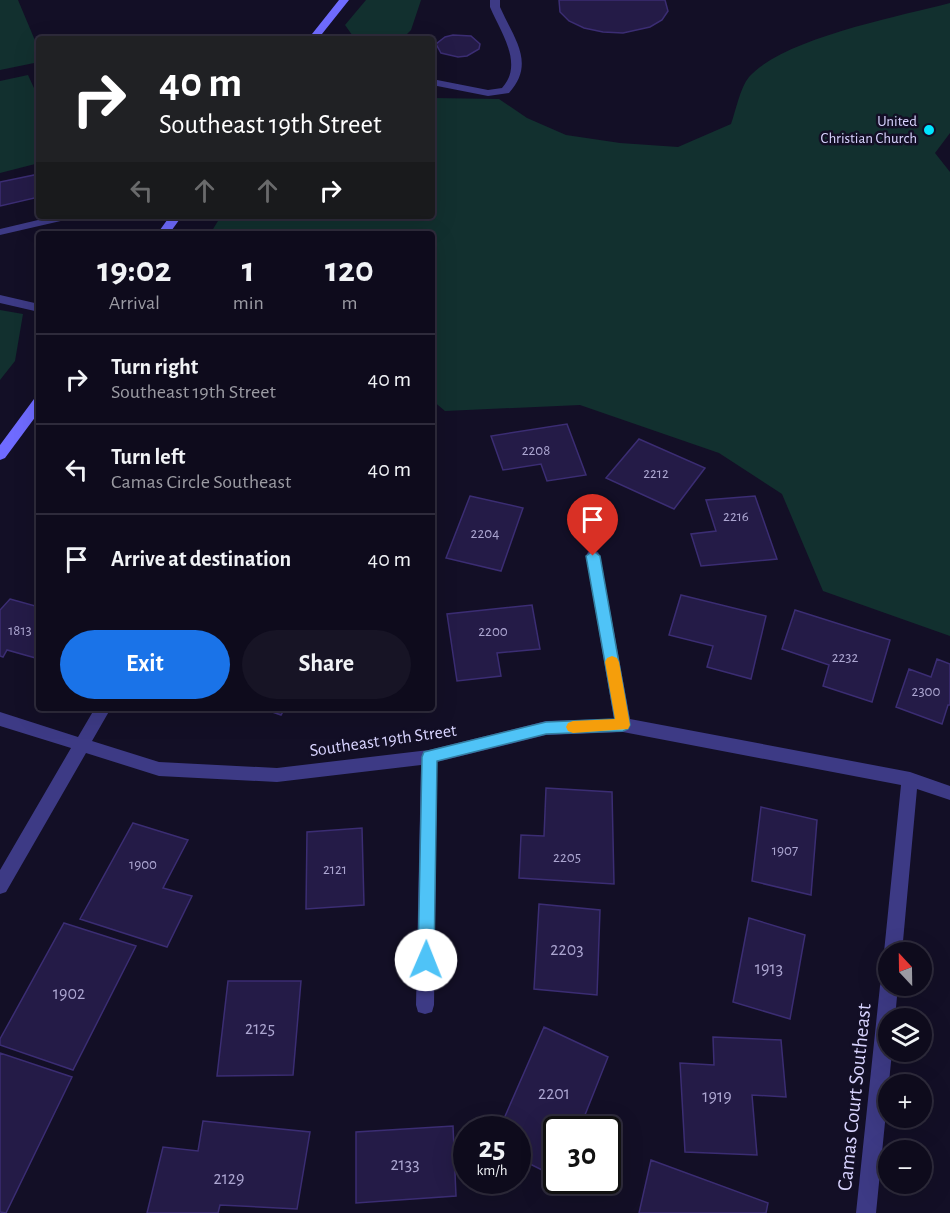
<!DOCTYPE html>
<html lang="en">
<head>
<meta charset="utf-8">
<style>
  :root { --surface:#0e0b1c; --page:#171425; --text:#f1f3f6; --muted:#9b9ba3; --line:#2e2b3b; --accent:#1a73e8 }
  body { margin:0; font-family:"Alegreya Sans",sans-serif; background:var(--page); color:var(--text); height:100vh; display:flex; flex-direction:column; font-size:22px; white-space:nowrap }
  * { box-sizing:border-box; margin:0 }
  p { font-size:20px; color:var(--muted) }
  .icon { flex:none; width:33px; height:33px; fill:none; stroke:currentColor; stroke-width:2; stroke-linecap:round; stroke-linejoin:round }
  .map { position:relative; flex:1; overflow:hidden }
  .sheet { position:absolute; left:36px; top:231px; width:399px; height:480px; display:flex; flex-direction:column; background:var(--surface); border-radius:6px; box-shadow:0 6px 24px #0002,0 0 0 2px var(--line) }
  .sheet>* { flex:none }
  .hud { position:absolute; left:36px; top:36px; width:399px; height:183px; border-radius:6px; box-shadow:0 6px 24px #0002,0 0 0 2px var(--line); background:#202124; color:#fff; overflow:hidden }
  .needle { width:39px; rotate:338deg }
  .controls { position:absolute; left:878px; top:942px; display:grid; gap:12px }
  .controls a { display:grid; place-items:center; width:54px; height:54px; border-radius:50%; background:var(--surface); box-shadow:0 6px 24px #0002,0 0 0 2px var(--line); font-size:30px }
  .speed { position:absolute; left:453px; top:1116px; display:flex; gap:12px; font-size:30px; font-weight:700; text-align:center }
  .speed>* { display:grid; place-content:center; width:78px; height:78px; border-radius:50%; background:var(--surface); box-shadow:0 6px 24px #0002,0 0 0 2px var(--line); line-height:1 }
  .speed small { font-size:15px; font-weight:400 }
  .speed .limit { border:3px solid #111; border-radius:9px; background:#fff; color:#111 }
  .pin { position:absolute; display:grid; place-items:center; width:51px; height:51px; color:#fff; margin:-62px -26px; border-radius:50% 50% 50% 0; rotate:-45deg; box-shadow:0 0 6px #0007 }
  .pin .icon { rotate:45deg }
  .me { position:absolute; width:66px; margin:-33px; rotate:1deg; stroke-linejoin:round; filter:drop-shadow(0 0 4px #0008) }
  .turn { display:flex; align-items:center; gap:21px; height:126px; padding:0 24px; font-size:27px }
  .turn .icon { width:78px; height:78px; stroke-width:2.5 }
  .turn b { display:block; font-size:42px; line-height:51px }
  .lanes { display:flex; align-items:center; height:57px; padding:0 24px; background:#0003; justify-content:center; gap:30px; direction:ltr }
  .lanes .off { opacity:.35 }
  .eta { display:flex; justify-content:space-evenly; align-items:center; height:102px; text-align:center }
  .eta b { font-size:36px; font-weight:700; line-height:42px }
  .action { display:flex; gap:12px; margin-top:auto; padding:12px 24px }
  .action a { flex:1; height:69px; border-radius:36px; background:var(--accent); color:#fff; font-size:24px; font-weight:700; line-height:69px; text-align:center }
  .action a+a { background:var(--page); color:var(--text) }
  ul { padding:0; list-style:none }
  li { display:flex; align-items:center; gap:18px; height:90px; padding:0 24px; border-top:2px solid var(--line) }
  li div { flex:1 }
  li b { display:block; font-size:22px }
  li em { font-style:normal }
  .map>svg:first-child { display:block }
  .green { fill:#12302f }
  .building { fill:#241b47; stroke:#3b2d73; stroke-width:1.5 }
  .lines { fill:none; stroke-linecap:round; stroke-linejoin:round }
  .lane { fill:#3d3a85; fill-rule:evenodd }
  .street { fill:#3d3a85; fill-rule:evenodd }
  .secondary { fill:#6f6bff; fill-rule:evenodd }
  .route { fill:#4fc3f7; stroke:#337fa1; stroke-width:1.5 }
  .slow { fill:#f59e0b }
  .poi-dot { fill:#00e5ff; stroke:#130f26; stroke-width:2 }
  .labels { text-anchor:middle; stroke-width:5; stroke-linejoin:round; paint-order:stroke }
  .far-poi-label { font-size:15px; fill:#d9d4ff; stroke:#130f26; text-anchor:end }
  .number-label { font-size:15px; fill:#aca6d1 }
  .street-label { font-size:18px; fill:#d9d4ff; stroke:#130f26 }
  .near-number-label { font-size:18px; fill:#aca6d1 }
  .near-street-label { font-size:21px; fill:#d9d4ff; stroke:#130f26 }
</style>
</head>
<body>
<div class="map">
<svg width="950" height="1213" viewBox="0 0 950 1213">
  <rect width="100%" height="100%" fill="#130f26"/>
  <path class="green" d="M0 0H18L39 50V62L0 70Z
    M366 0H421L411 30 402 39H355L345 25Z
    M950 3V133L935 153 950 172V636L823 591 782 494 719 453 580 405 445 411 432 400V234H210L221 216H432V98L499 99 527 118 566 135 620 143 678 147 731 124C736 110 740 88 749 77 784 38 897 17 950 3Z
    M28 75 39 99V163L0 173V81Z
    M0 310 23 314 15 361 0 380Z"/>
  <path class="building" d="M559 0H665L668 11 662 20 650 27 623 33 603 32 584 28 569 21 560 12Z
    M453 35 471 36 480 44 479 49 467 56 458 57 441 53 436 44 445 37Z
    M39 174V197L0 206V182Z
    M567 424 586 475 547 481 541 464 503 470 491 436Z
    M639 439 705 468 674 509 606 478Z
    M470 496 523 508 501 571 446 558Z
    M755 496 777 559 701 566 691 534 716 531 706 500Z
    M681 595 766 616 751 679 707 667 713 646 669 635Z
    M10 599 39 607V659L7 650 3 657 0 656V610Z
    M532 605 540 649 497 653 501 676 457 681 447 614Z
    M795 610 890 640 872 702 823 686 829 665 782 649Z
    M937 659 950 664V705H948L942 724 896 707 909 669 931 677Z
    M261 708H285L281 715Z
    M546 788 612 792 614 884 519 878 521 835 544 836Z
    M761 807 817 820 811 895 752 881Z
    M133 823 188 840 163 888 192 896 167 947 80 919Z
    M362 828 364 905 306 909 307 832Z
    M539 904 600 910 597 995 534 989Z
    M749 918 805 935 790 1019 733 1002Z
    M64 923 136 946 73 1070 0 1045V1039Z
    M228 981H301L293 1075 217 1076Z
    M544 1027 608 1057 579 1130H556V1177L518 1158V1130H499Z
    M713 1037 781 1040 786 1097 752 1095 757 1155 685 1152 680 1063 714 1065Z
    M0 1053 72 1077 6 1213 0 1212Z
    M203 1121 310 1132 297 1209 220 1205 218 1213H147L163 1147 198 1151Z
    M453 1126 456 1196 356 1203V1132Z
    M651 1160 768 1203 766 1213H639Z"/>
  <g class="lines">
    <path class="lane" d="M490 0H500V7C514 39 536 63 509 93L488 96 432 85V79L488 90 502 88C524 64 501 33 490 7Z"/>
    <path class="street" d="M55 216 67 218 65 220 0 235V229Z
      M0 295 39 304V312L0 303Z
      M593 550 598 552 600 556 630 719 910 772 950 786V800L917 789 902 952H888V959L884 952 901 785 623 732 546 735 437 762 434 1005 432 1012 425 1014 418 1012 416 1005 421 765 277 782 159 776 86 753 6 892 0 894V870L71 748 0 726V712L78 737 95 708H111L92 741 159 762 277 768 429 750 546 721 614 719 586 556 588 552Z
      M888 977V986H898L895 1018H888V1052H892L876 1213H856L880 986 882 980Z"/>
    <path class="secondary" d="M339 0H349L318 39H308Z
      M170 216H182L169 234H157Z
      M39 398V412L5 458 0 460V445L34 399Z"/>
  </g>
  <path class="route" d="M593 551 600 556 630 725 628 729 623 731 546 734 437 761 434 960 432 965 426 968 420 965 418 960 422 757 424 752 546 722 615 719 586 556Z"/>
  <path class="slow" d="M612 656 617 658 619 662 630 725 628 729 573 733 568 731 566 727 568 723 573 721 615 719 605 662 607 658Z"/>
  <circle class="poi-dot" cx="929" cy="130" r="6"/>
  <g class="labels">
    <g class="far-poi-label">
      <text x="917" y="126">United<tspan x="917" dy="17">Christian Church</tspan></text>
    </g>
    <g class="number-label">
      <text x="536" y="455">2208</text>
      <text x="656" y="478">2212</text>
      <text x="736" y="521">2216</text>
      <text x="485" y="538">2204</text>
      <text x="20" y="635">1813</text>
      <text x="493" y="636">2200</text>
      <text x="845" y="662">2232</text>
      <text x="926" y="696">2300</text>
      <text x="785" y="855">1907</text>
      <text x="567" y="862">2205</text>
      <text x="143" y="869">1900</text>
      <text x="335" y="874">2121</text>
    </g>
    <g class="street-label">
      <text transform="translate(383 740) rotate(-8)" y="6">Southeast 19th Street</text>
    </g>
    <g class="near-number-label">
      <text x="567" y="955">2203</text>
      <text x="769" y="974">1913</text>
      <text x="69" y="999">1902</text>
      <text x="260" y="1034">2125</text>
      <text x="554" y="1099">2201</text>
      <text x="717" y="1102">1919</text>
      <text x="405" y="1170">2133</text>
      <text x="229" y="1184">2129</text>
    </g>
    <g class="near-street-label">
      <text transform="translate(854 1097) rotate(-84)" y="7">Camas Court Southeast</text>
    </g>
  </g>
</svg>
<div class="controls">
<a><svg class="needle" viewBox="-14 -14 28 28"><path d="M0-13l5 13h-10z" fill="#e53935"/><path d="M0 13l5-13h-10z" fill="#9b9ba3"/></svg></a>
<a><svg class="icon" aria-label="layers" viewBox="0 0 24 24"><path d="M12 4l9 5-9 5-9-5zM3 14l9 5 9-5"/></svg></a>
<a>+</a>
<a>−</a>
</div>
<div class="speed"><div>25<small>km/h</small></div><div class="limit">30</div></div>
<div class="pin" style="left:593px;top:556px;background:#d93025"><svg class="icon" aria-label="arrive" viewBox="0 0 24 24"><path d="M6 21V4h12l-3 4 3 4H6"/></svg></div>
<svg class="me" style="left:426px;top:960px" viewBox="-20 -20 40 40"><circle r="19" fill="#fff"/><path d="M0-13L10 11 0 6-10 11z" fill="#4fc3f7"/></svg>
<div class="hud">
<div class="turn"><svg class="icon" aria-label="right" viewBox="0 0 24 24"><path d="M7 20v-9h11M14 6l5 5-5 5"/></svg><div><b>40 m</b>Southeast 19th Street</div></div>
<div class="lanes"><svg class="icon off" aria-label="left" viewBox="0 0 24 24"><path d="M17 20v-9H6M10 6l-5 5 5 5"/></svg><svg class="icon off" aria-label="ahead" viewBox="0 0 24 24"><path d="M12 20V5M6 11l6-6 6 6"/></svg><svg class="icon off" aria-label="ahead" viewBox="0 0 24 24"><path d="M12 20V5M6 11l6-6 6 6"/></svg><svg class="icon" aria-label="right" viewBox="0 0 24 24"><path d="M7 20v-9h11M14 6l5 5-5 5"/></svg></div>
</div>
<section class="sheet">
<div class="eta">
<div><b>19:02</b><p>Arrival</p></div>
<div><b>1</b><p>min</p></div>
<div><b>120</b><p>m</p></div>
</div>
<ul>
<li><svg class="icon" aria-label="right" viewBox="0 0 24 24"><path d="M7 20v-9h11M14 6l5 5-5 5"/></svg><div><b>Turn right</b><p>Southeast 19th Street</p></div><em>40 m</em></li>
<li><svg class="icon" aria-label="left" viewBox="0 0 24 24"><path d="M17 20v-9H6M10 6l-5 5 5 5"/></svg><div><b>Turn left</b><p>Camas Circle Southeast</p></div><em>40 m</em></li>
<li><svg class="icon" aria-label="arrive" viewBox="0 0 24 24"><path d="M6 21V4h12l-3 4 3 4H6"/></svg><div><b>Arrive at destination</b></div><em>40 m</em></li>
</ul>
<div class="action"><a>Exit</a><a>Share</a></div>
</section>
</div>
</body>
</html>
